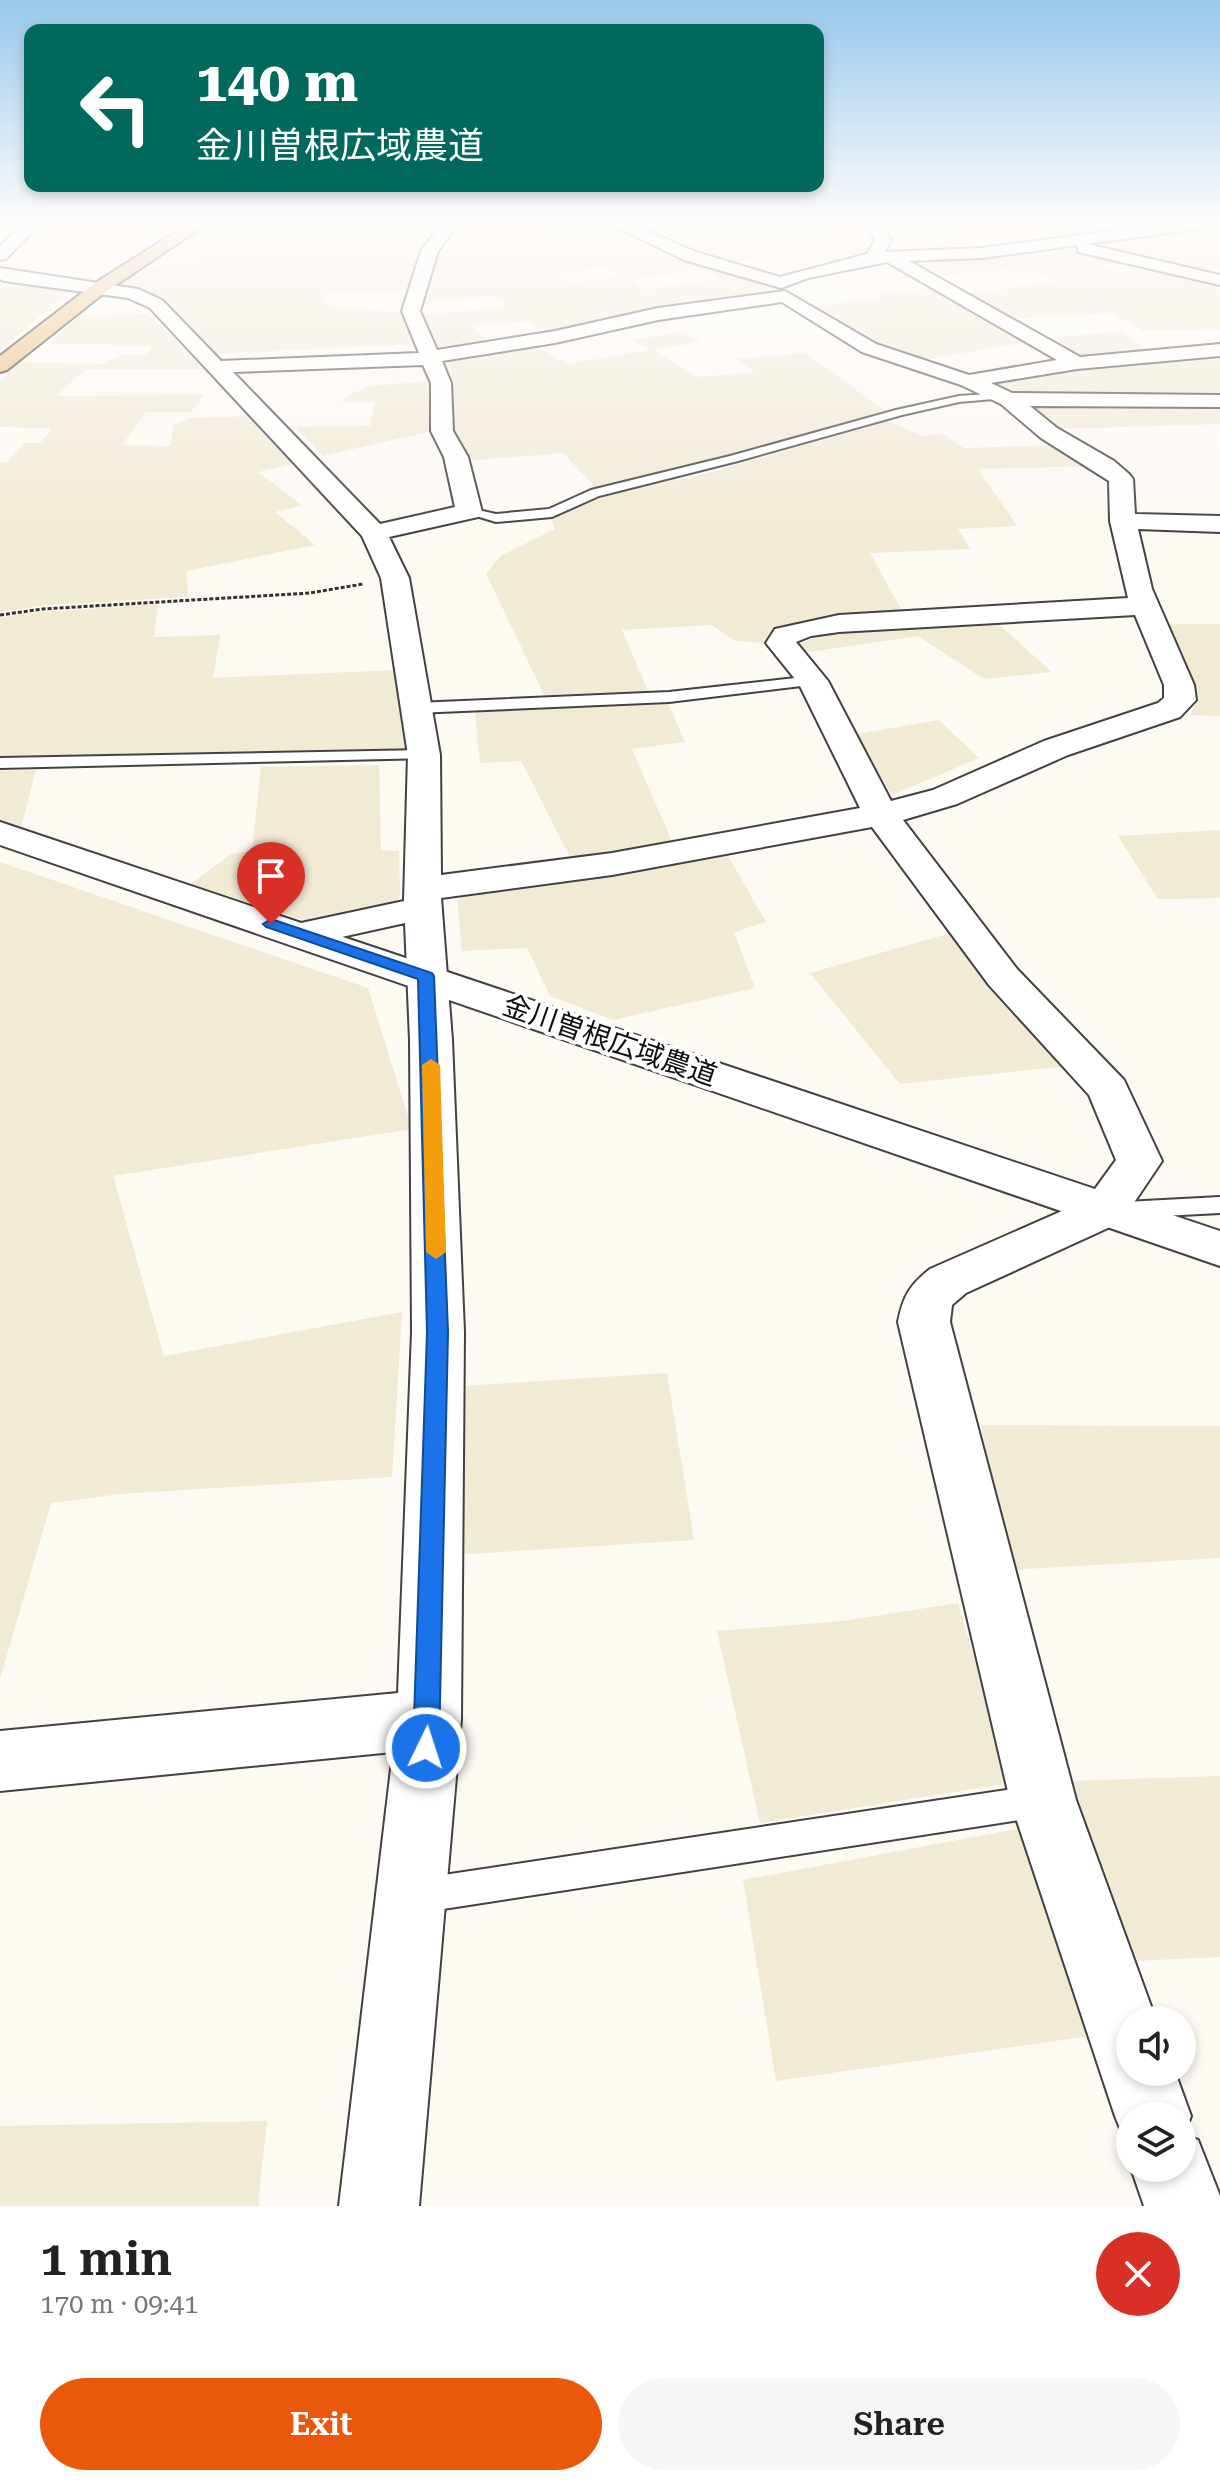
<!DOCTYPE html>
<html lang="en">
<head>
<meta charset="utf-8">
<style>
  :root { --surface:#fff; --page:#f6f6f6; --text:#222; --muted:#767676; --accent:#ea580c }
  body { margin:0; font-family:"Roboto Serif","Noto Sans JP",serif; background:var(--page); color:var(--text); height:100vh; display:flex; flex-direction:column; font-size:30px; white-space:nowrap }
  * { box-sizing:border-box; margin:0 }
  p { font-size:26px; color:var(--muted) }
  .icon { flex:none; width:44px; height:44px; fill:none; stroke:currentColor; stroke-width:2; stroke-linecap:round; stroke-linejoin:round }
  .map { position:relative; height:2206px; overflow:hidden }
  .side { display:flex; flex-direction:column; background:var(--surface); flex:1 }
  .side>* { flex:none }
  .hud { position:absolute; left:24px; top:24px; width:800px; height:168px; border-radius:16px; box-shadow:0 4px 12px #0003; background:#00695c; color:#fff; overflow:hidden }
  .fabs { position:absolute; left:1116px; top:2006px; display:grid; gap:16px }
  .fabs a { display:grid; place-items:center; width:80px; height:80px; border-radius:50%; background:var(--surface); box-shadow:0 4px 12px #0003; font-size:40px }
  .pin { position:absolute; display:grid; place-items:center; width:68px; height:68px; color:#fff; margin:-82px -34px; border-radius:50% 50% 50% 0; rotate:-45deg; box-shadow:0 0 8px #0007 }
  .pin .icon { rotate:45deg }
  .me { position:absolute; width:88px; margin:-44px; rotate:4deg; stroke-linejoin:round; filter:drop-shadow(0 0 6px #0008) }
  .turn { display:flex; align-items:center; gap:28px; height:168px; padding:0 40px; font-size:36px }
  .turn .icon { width:104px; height:104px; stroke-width:2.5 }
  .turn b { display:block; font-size:56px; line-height:68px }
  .round { display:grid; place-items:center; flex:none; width:84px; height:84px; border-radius:42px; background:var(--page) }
  .headline { display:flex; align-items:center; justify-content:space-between; height:136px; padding:0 40px }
  h1 { font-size:48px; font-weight:600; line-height:60px }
  .cta { display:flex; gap:16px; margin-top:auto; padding:16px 40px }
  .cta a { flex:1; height:92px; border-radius:48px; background:var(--accent); color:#fff; font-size:32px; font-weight:600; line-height:92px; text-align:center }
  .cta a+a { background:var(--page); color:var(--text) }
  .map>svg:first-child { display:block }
  .farmland { fill:#f1ead5; fill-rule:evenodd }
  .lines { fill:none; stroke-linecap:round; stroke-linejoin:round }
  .service-casing { stroke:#424242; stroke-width:4 }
  .minor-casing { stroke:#424242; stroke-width:4 }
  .tertiary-casing { stroke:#424242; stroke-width:4 }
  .primary-casing { stroke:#202020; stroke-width:4 }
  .path { stroke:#313131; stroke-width:3; stroke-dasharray:4 2; stroke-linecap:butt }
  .service { fill:#fff; fill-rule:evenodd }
  .minor { fill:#fff; fill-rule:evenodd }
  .tertiary { fill:#fff; fill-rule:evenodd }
  .primary { fill:#e9b878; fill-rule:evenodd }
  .route { fill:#1a73e8; stroke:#114b97; stroke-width:2 }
  .slow { fill:#f59e0b }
  .labels { text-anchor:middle; stroke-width:8; stroke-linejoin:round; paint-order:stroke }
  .street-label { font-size:28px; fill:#0f0f0f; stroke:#fff }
</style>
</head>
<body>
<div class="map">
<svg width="1220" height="2206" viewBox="0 0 1220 2206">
  <rect width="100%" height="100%" fill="#fdf9f3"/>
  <path class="farmland" d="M131 223H186L167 235 122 234Z
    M211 223H441L430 233 417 254 410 291 325 294 324 305 402 313 410 325 415 344 215 354 165 302 123 285 121 281 143 267 197 264 201 251H165Z
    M620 223H698L692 224 720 236 822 228 840 238 836 240 851 249 869 248 865 257 799 262 780 255 720 264 695 256 712 253 705 249 685 252Z
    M950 223H982L993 226 941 236 994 251 936 253 918 243 888 245 887 237 922 232 912 228Z
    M1002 223H1152L1109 227 1118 231 1063 241Z
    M1220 223V244L1202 246 1220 251V268L1197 271 1081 245 1107 242 1122 234Z
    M623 230 773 283 774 295 552 335 529 321 473 326 493 345 437 352 423 315 507 307 490 296 422 304 436 250ZM604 267 622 276 570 283 557 274ZM702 269 721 279 643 290 631 280Z
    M1061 246 1133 261 1098 266 1119 273 1164 267 1220 284V329L1143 331 1111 313 1007 319 962 295 1057 281 1038 272 1025 274 1008 269 933 277 904 259Z
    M40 284 69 291 0 351V287Z
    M934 288 1028 342 916 361 890 351 814 307 880 297 875 293Z
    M149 314 204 369H86L55 396 204 395 191 412H146L122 445 171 446 173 425 191 418 248 416 298 463 258 472 302 505 275 512 315 545 186 571 188 597 46 605 0 612V462H7L24 443H40L52 428 0 427V381L19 362 103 364 124 354 146 355 152 346 50 343 79 315Z
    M1122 331 1150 353 1080 360 1040 339Z
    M682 332 701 342 653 350 698 377 755 372 737 359 805 353 887 412 733 457 596 488 563 453 465 461 448 427 453 389 440 361 530 344 568 364 650 350 632 340Z
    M1220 356V399L1017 397 982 383 1113 363Z
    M431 381 432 431 323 456 295 427 370 426 375 402H343L347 396 370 386Z
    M1030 403 1220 404V424L1058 429Z
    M889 421 922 436 943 434 964 448 1060 445 1092 466 978 469 1017 526 958 529 970 549 870 553 904 614 798 622 776 632 769 643 735 641 712 625 622 630 648 691 544 695 486 573 501 556 555 529 550 516 624 490 697 476Z
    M158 604 154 637 220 635 213 678 396 670 406 749 0 756V618L30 613Z
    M990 617 1052 672 984 679 918 636 802 653 792 641 805 632Z
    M1164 624H1220V716L1190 715 1196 703Z
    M668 703 685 742 632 749 673 844 571 859 521 761 480 763 475 712Z
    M939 720 979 758 892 795 857 734Z
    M379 765 381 850 399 851 400 897 379 916 313 923 191 884 231 854 252 851 261 767Z
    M36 770 20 831 0 823V771Z
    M1220 830V898L1158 899 1118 836Z
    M727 854 766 922 734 932 755 988 613 1020 550 996 527 948 462 951 457 900 485 886Z
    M0 862 368 988 412 1129 113 1176 164 1356 402 1312 392 1477 120 1494 51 1503 0 1679Z
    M958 931 1076 1065 900 1084 810 973Z
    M667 1373 694 1540 453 1555 462 1386Z
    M981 1425 1220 1426V1558L1008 1570Z
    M958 1603 1011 1783 760 1823 717 1631 843 1621Z
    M1220 1776V1957L1134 1961 1069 1781Z
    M1017 1829 1090 2036 776 2081 743 1880Z
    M267 2121 258 2206H0V2126Z"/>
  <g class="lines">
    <g class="service-casing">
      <path id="service" d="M1001 393 1006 396 1005 398 959 402 902 415 738 461 599 496 552 517 496 522 463 512 469 508 496 514 549 509 591 490 730 456 896 410 959 396Z
        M813 676 818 678V684L669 702 416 713 408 708 416 703 669 692Z
        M424 750 432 755 430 758 0 768V758Z
        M1220 1197V1213L1125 1218 1117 1216 1113 1210 1117 1204 1125 1202Z
        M1039 1785 1051 1790 1056 1801 1051 1812 1039 1817 417 1913 405 1908 400 1896 405 1884 417 1879Z"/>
    </g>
    <g class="minor-casing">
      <path id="minor" d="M24 223H41L6 259 0 260V246Z
        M442 223H459L438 251 420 311 437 350 555 331 658 308 785 291 876 344 969 375 1057 360 887 262 808 278 781 288 684 260 608 223H629L696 252 780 277 867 254 875 240 864 223H880L891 240 885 252 982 248 1169 223H1211L1203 228 1087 244 1220 275V285L1078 252V245L982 258 909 261 1080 357 1220 344V356L1077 369 991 383 1012 393 1220 395V407L1030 406 1057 428 1114 461 1129 474 1133 479 1135 514 1220 516V532L1138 529 1152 589 1194 685 1196 700 1180 717 1068 755 957 804 903 820 1017 969 1124 1080 1162 1161 1121 1222 966 1293 952 1305 950 1322 1076 1800 1156 2020H1130V2072H1175L1191 2116 1184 2135 1198 2140 1220 2196V2206H1144L1131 2168H1182V2116H1130V2145L1126 2143 1115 2116 1010 1800 898 1322C903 1296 910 1285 930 1269L1087 1200 1116 1160 1089 1095 989 985 872 827 612 875 441 898 452 1040 464 1332 461 1719 419 2206H339L393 1752 0 1791V1731L398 1693 412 1332 410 1040 405 923 301 946 287 942 282 934 287 926 404 901 408 755 381 578 362 536 150 308 128 298 4 281 0 279V268L138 289 162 300 221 361 419 353 402 311 421 251ZM782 302 862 352 961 385 1001 404 1041 438 1109 481 1110 521 1128 598 839 615 775 629 766 643 799 684 860 808 612 853 441 875 440 755 409 578 389 537 478 517 482 512 468 457 453 431 451 383 442 361 555 343 658 320ZM423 365 431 383V431L444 457 455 507 380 524 233 372ZM1135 615 1164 685V698L1158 703 1044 741 933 790 891 801 828 681 796 642 811 636 839 632Z"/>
    </g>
    <g class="tertiary-casing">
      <path id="tertiary" d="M0 822 1220 1231V1266L0 845Z"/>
    </g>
    <g class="primary-casing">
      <path id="primary" d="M190 223H208L104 293 7 370 0 372V356L92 285Z"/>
    </g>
    <path class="path" d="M0 615 43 609 310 593 363 584"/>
    <use href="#service" class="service"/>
    <use href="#minor" class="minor"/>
    <use href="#tertiary" class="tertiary"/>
    <use href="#primary" class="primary"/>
  </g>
  <linearGradient id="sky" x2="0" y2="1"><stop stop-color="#97c8eb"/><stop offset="0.42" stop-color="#fefcfa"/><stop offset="1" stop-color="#fefcfa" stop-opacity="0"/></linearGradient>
  <rect width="1220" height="532" fill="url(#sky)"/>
  <path class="route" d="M271 919 432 973 434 976 448 1332 439 1748 435 1757 426 1761 417 1757 413 1748 427 1332 418 979 266 927 263 924Z"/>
  <path class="slow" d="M431 1059 440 1065 446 1252 436 1259 426 1252 422 1065Z"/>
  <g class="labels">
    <g class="street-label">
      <text transform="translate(610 1040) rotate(19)" y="10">金川曽根広域農道</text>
    </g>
  </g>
</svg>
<div class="fabs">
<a><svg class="icon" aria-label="sound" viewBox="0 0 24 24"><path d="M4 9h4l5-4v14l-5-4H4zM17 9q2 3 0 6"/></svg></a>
<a><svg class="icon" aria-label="layers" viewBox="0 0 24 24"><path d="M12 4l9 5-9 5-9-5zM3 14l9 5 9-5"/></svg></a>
</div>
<div class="pin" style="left:271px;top:924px;background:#d93025"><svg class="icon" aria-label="arrive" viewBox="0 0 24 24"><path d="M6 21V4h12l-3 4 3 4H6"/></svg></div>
<svg class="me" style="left:426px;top:1748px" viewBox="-20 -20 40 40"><circle r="17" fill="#1a73e8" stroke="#fff" stroke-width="3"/><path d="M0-11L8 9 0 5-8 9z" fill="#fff"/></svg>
<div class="hud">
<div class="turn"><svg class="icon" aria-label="left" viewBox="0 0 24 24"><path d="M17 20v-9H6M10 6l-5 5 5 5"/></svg><div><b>140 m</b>金川曽根広域農道</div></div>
</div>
</div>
<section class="side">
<div class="headline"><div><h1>1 min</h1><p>170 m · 09:41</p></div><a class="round" style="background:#d93025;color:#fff"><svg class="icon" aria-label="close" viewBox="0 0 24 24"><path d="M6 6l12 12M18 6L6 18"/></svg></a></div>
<div class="cta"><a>Exit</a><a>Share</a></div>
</section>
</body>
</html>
